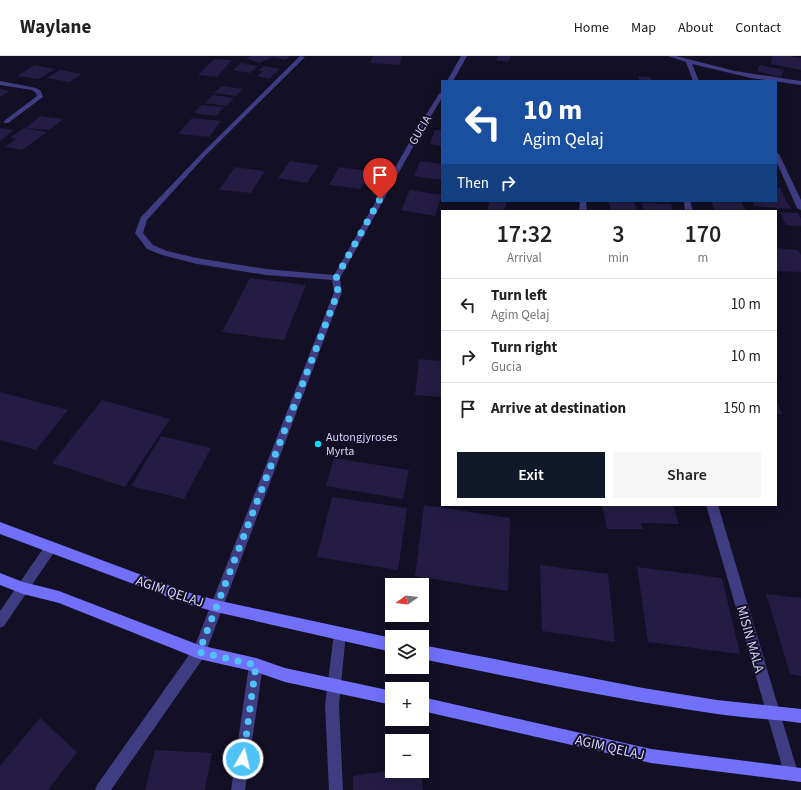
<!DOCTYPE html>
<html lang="en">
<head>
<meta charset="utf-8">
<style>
  :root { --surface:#fff; --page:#f6f6f6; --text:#222; --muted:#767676; --line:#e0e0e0; --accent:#111827 }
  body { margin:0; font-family:"Source Sans 3",sans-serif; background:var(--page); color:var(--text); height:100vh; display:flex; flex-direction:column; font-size:15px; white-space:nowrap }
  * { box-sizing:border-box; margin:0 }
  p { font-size:13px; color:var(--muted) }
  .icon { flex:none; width:22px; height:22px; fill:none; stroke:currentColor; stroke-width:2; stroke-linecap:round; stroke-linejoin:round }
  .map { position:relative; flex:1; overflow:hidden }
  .drawer { position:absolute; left:441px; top:154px; width:336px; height:296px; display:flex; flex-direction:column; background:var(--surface); border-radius:0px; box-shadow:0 4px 16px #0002 }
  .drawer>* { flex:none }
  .top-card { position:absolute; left:441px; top:24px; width:336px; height:122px; border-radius:0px; box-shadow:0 4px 16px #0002; background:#1a4fa0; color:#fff; overflow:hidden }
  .needle { width:26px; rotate:255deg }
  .controls { position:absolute; left:385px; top:522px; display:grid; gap:8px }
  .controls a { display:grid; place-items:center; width:44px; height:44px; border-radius:0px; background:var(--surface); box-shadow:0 4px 16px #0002; font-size:20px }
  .pin { position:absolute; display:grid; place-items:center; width:34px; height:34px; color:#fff; margin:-41px -17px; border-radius:50% 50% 50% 0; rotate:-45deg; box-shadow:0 0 4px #0007 }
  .pin .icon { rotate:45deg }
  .me { position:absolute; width:44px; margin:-22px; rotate:8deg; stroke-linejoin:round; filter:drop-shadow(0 0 3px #0008) }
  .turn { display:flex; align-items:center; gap:14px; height:84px; padding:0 16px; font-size:18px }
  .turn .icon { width:52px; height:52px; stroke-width:2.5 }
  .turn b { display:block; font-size:28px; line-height:34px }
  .then { display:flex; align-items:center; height:38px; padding:0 16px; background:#0003; gap:8px; font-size:15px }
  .eta { display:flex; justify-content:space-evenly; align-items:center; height:68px; text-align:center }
  .eta b { font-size:24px; font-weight:600; line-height:28px }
  .action { display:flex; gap:8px; margin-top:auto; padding:8px 16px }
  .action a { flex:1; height:46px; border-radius:0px; background:var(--accent); color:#fff; font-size:16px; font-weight:600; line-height:46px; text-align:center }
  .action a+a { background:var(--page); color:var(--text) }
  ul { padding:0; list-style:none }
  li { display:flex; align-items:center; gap:12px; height:52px; padding:0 16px; border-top:1px solid var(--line) }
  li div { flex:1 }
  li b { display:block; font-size:15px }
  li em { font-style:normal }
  header { display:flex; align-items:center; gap:24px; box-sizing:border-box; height:56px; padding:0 20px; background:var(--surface); border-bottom:1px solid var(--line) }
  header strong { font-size:19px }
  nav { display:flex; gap:22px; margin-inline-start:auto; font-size:14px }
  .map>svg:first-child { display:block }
  .building { fill:#241c44 }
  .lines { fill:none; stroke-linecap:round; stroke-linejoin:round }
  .lane { fill:#3f3c81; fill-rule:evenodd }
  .street { fill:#3f3c81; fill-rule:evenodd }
  .secondary { fill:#726ff9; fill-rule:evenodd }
  .route { stroke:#4fc3f7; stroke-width:7; stroke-dasharray:0 12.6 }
  .poi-dot { fill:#0adcf3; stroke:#130f24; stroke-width:1.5 }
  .labels { text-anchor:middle; stroke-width:4; stroke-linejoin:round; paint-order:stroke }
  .street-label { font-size:12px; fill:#d8d4fd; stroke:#130f24 }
  .poi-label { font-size:12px; fill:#d8d4fd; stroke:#130f24; text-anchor:start }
  .near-street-label { font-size:14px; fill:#d8d4fd; stroke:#130f24 }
</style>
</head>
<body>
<header>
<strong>Waylane</strong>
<nav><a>Home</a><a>Map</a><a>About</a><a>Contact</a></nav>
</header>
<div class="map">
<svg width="801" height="734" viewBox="0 0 801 734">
  <rect width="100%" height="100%" fill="#130f24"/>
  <path class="building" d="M251 0H288L290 1 284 4 274 1 259 7 246 2Z
    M373 0H402L399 9 370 7Z
    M498 0H511L508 6 496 4Z
    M772 0H788L801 2V14L771 8Z
    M214 3 232 4 217 21 198 19Z
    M241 7 258 10 250 17 233 14Z
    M34 9 55 13 39 23 17 20Z
    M760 9 784 14 781 21 757 15Z
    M264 10 280 13 269 23 257 20 263 15H258Z
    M60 14 82 18 69 26 46 22Z
    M638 20 650 21 652 25H640Z
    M222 30 243 33 236 40 214 37Z
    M0 33 10 35 0 41Z
    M213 39 234 42 226 50 205 47Z
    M202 49 224 51 216 60 194 57Z
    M40 60 63 63 49 74 26 72Z
    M192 62 221 65 209 81 178 78Z
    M0 72 14 74 0 85Z
    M24 72 47 76 22 94 5 91 16 83 10 82Z
    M435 74H442V90L430 88Z
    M290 105 319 109 307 127 278 122Z
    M420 105 442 108V124L414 120Z
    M235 111 265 115 251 137 219 134Z
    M339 111 369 115 361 133 329 129Z
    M776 132H780L791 153 754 150 752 145H776Z
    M410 134 442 139 435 160 401 154Z
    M490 145H507L504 155H487Z
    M609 145H634L637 155H611Z
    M711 145H741L746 155H715Z
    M641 147 671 148 673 155H644Z
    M780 156 798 157 801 163V170L786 169Z
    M776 192 798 194 801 199V216L776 215Z
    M250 222 306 229 284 284 222 276Z
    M419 303 442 305V341L415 339Z
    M0 336 68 354 36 394 0 384Z
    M776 343 782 358H776Z
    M102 344 170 363 125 431 52 407Z
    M161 380 211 392 184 443 131 430Z
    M334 402 409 414 403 443 326 430Z
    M332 441 407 452 398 514 317 501Z
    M424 449 510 462 508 535 415 520Z
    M602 449H673L679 468 641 467 643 473H607Z
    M540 509 608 518 615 586 542 575Z
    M637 511 722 522 740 598 648 586Z
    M766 538 801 542V620L790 618Z
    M40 662 77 696 48 734H0V710Z
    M155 694 212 697 205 734H145Z
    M392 714V715H421L423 734H353V720Z"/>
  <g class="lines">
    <path class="lane" d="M51 485 55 487 57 491 55 495 4 570 0 572V555L47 487Z"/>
    <path class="street" d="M300 0 305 1 206 99 147 164 143 177 153 189 167 195 197 202 266 213 334 219 417 73 439 38 442 36V42L423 73 340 222 342 236 204 601 111 734H95L97 729 194 592 334 236 332 224 266 219 197 208 162 199 147 193 135 177 141 161 202 97Z
      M461 0H467L453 25H447Z
      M668 0H676L735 15 801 25V29L751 22 692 8 699 25H693L686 6Z
      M0 25 36 32 41 35 43 41 8 67H4V65L37 40 36 37 32 34 0 29Z
      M776 96 779 98 801 144V154L797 152 776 105Z
      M580 145H586L587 155H579Z
      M684 145H690L693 155H685Z
      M706 449H718L798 717 796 722 791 724 786 722 784 717Z
      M340 571 345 572 346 577 339 649 343 734H329L325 649 334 577 335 572Z
      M256 602 261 604 263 609 245 734H231L249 609 251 604Z"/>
    <path class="secondary" d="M0 466 187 536 216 544 392 582V596L216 556 187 548 0 478Z
      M0 517 23 526 59 535 199 589 256 602 285 612 392 635V649L285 626 256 616 199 603 59 547 23 538 0 529Z
      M422 589 643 632 717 644 801 653V667C773 663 745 662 717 658 618 644 520 623 422 603Z
      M422 641 651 693 801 712V726L651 707 422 655Z"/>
  </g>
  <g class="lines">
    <path class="route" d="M243 703 256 609 199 596 338 236 336 222 380 143"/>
  </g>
  <circle class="poi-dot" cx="318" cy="388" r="4"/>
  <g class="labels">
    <g class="street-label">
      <text transform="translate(420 74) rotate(-59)" y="4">GUCIA</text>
    </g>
    <g class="poi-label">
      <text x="326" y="385">Autongjyroses<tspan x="326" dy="14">Myrta</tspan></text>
    </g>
    <g class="near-street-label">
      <text transform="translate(170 535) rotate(19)" y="5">AGIM QELAJ</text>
      <text transform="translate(751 583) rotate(74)" y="5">MISIN MALA</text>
      <text transform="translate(610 691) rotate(13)" y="5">AGIM QELAJ</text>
    </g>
  </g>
</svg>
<div class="controls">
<a><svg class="needle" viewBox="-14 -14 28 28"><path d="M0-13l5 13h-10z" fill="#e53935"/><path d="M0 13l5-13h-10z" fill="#767676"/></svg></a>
<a><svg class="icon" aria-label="layers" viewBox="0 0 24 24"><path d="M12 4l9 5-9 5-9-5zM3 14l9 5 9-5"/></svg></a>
<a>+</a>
<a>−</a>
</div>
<div class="pin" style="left:380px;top:143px;background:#d93025"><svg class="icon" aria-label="arrive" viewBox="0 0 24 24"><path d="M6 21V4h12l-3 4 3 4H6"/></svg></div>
<svg class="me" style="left:243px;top:703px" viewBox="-20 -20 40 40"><circle r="17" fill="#4fc3f7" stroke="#fff" stroke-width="3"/><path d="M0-11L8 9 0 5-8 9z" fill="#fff"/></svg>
<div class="top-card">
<div class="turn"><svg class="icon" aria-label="left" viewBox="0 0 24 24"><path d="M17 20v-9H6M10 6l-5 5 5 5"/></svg><div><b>10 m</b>Agim Qelaj</div></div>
<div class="then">Then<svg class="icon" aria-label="right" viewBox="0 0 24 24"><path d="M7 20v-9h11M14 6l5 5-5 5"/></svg></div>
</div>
<section class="drawer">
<div class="eta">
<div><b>17:32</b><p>Arrival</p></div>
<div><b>3</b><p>min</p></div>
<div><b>170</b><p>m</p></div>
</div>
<ul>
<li><svg class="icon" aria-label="left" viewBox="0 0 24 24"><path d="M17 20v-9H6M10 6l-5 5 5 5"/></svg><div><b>Turn left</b><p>Agim Qelaj</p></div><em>10 m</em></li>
<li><svg class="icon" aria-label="right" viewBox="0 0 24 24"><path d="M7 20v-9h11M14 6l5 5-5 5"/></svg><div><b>Turn right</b><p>Gucia</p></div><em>10 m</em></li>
<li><svg class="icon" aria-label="arrive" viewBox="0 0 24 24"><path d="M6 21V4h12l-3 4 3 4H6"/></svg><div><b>Arrive at destination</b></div><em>150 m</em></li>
</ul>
<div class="action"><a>Exit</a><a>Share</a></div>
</section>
</div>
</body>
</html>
